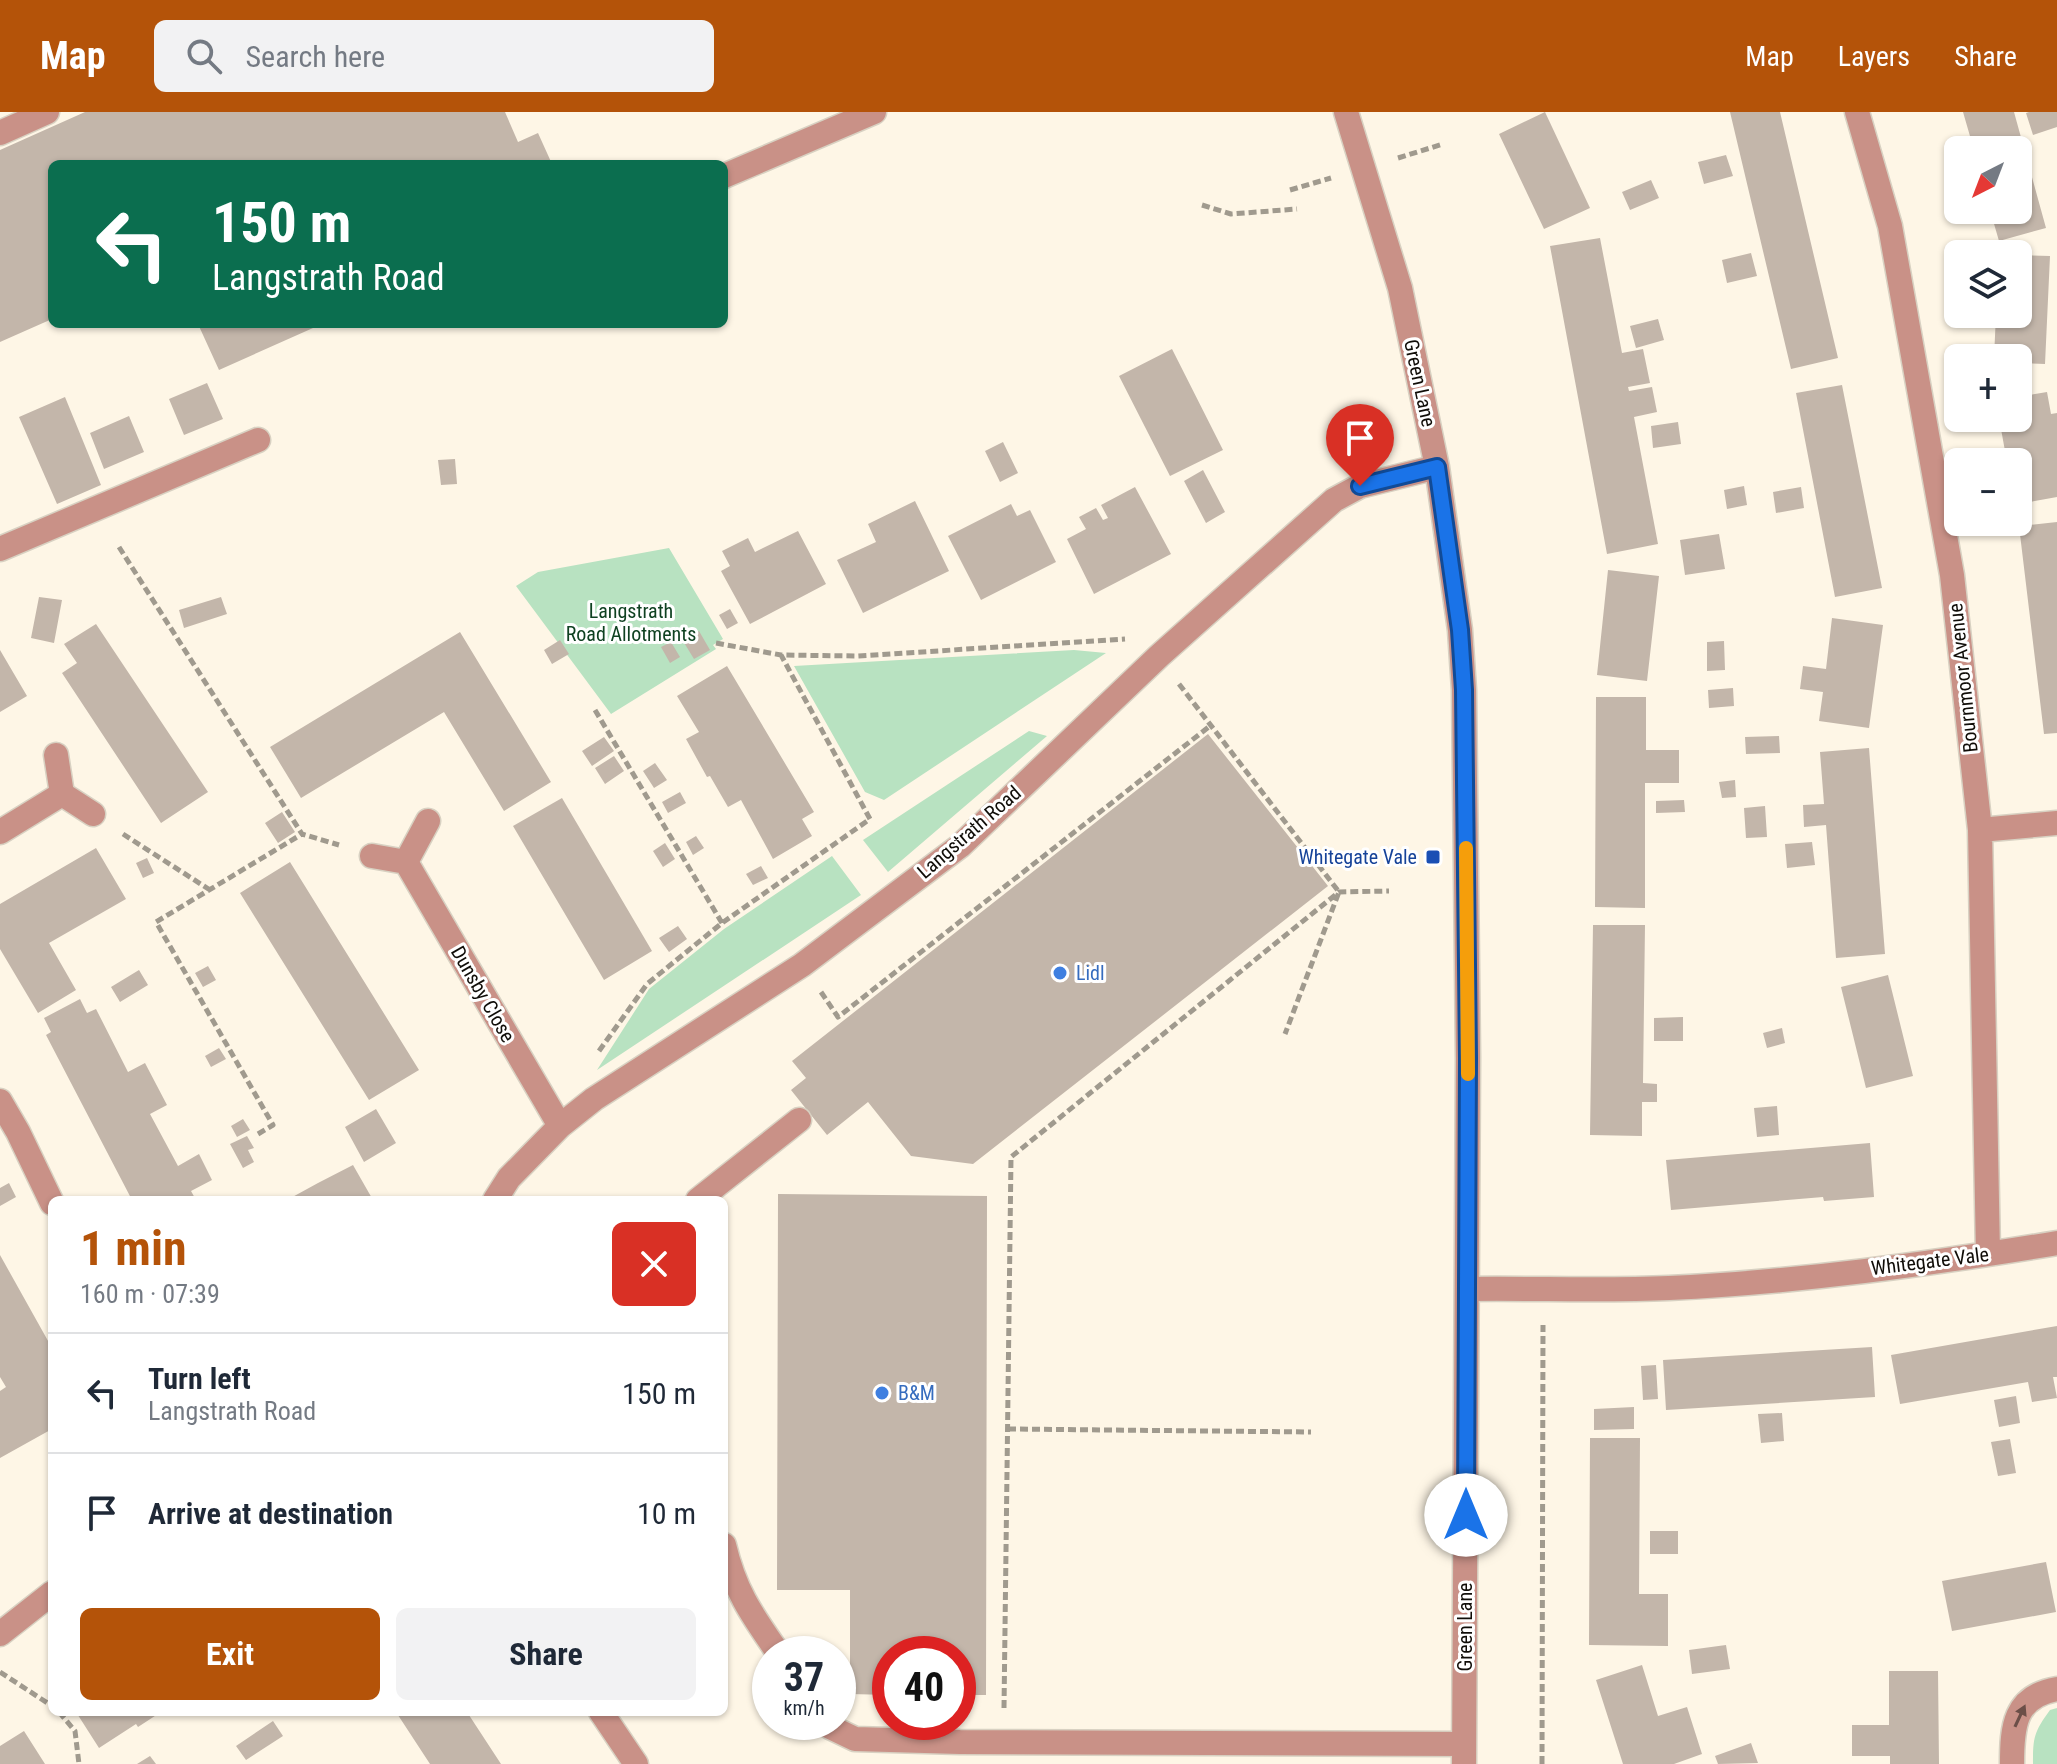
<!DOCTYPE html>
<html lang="en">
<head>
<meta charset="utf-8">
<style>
  :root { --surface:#fff; --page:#f2f2f3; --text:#1f2937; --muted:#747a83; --line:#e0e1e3; --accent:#b45309 }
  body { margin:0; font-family:"Roboto Condensed",sans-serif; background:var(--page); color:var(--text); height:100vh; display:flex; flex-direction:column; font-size:30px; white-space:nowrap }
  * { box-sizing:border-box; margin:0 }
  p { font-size:26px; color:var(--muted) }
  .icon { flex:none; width:44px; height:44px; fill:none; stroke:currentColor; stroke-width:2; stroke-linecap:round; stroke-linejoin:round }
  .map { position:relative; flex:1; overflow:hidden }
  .side { position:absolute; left:48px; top:1084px; width:680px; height:520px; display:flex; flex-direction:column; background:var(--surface); border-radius:12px; box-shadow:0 2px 6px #0004 }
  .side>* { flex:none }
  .guide { position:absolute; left:48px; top:48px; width:680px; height:168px; border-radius:12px; box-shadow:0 2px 6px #0004; background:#0b6e4f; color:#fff; overflow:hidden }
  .needle { width:52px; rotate:222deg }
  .buttons { position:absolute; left:1944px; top:24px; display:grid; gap:16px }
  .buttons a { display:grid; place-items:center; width:88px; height:88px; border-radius:12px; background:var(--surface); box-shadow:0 2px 6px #0004; font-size:40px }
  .speed { position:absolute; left:752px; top:1524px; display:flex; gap:16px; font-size:40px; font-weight:700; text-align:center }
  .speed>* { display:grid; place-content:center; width:104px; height:104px; border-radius:50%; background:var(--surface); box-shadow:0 2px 6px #0004; line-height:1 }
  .speed small { font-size:20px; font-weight:400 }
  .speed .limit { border:12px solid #d22; background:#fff; color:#111 }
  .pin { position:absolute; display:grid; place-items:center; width:68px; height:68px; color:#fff; margin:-82px -34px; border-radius:50% 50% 50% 0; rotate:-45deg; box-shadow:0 0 8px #0007 }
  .pin .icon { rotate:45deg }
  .me { position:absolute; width:88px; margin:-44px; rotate:0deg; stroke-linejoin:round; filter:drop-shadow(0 0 6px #0008) }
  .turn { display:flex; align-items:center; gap:28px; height:168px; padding:0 32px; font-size:36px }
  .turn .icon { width:104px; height:104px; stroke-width:2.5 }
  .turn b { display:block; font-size:56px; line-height:68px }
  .round { display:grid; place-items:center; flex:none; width:84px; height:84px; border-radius:12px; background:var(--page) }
  .headline { display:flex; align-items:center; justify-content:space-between; height:136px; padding:0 32px }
  h1 { font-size:48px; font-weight:700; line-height:60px; color:var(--accent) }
  .action { display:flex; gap:16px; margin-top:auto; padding:16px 32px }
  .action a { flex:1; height:92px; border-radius:12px; background:var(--accent); color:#fff; font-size:32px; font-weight:700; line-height:92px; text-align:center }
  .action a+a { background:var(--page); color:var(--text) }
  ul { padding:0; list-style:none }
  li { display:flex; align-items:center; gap:24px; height:120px; padding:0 32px; border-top:2px solid var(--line) }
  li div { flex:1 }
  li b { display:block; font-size:30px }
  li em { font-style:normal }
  header { display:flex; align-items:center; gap:48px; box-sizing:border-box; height:112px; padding:0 40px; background:var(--accent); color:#fff }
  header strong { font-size:38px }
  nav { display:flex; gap:44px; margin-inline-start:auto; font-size:28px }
  .search { width:560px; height:72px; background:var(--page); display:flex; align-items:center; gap:20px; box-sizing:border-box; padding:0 28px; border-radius:12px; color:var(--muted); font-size:30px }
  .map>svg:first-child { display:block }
  .green { fill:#b8e2c1 }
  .building { fill:#c3b6aa }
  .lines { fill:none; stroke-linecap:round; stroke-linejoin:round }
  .minor-casing { stroke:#d8d1c2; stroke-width:27 }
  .path { stroke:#a09a8e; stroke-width:5; stroke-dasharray:8 4; stroke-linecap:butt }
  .minor { stroke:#c99187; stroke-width:24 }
  .oneway { fill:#6c4f48 }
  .route-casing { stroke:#114b97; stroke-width:20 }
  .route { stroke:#1a73e8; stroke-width:14 }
  .slow { stroke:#f59e0b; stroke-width:14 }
  .transit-dot { fill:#1a4fb4; stroke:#fff; stroke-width:3 }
  .shop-dot { fill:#3f7fe0; stroke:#fff; stroke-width:3 }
  .labels { text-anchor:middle; stroke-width:6; stroke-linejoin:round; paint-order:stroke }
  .street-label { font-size:20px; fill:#100d08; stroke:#fff }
  .park-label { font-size:20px; fill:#0f4121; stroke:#fff }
  .transit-label { font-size:20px; fill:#164399; stroke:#fff; text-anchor:end }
  .shop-label { font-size:20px; fill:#366cbe; stroke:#fff; text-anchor:start }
</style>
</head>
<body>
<header>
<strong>Map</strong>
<div class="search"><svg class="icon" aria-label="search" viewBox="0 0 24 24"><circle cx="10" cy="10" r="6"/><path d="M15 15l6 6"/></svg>Search here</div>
<nav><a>Map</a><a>Layers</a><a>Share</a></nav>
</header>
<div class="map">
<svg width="2057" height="1652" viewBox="0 0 2057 1652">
  <rect width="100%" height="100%" fill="#fef6e6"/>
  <path class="green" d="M669 436 723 527 713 533 716 537 611 602 516 474 538 460Z
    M1074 538 1106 541 884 688 865 680 794 554Z
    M1029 619 1047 624 888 760 863 728Z
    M832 744 861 783 597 958 649 877 724 817Z
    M2057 1596V1652H2033C2033 1625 2034 1620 2050 1598Z"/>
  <path class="building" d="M85 0H505L518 30 538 21 552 52H52V207L0 230V38Z
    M1545 0 1590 96 1544 117 1499 22Z
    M1730 0H1780L1838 246 1791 257Z
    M1963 0H2014L2046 116 1999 129 1990 98H2018V38H1974Z
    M2029 0H2057V15L2033 23 2026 1Z
    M1726 43 1733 64 1704 72 1698 50Z
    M1651 68 1659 86 1630 98 1622 80Z
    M1600 126 1622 241 1643 237 1650 271 1628 275 1629 279 1652 275 1657 300 1634 305 1658 432 1607 442 1550 134Z
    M1751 141 1757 164 1727 171 1722 148Z
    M2018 143 2050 144 2045 252 2018 251V246H1994L1996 202H2018Z
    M1658 207 1664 228 1636 236 1630 214Z
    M198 212H322L219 258Z
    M1172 237 1223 338 1170 364 1119 264Z
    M207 271 223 307 184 323 169 287Z
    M1842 273 1882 476 1835 485 1796 281Z
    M2047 280 2051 302 2057 301V385L2018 392V350H2007L1999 306H2018V285Z
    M65 285 101 373 57 392 19 305Z
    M129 304 144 340 104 357 90 321Z
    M1678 310 1681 332 1653 336 1651 314Z
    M1003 330 1018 361 1000 370 985 339Z
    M455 347 457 372 441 373 438 348Z
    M1203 358 1225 400 1206 411 1184 369Z
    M1744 374 1747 393 1727 397 1724 378Z
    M1135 375 1171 442 1094 482 1067 427 1086 417 1079 405 1096 396 1103 408 1108 406 1101 393Z
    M1801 375 1804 396 1776 401 1773 380Z
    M915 389 949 459 863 501 837 448 876 430 868 412Z
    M1011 392 1017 404 1030 398 1056 450 981 488 948 424Z
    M2057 410V621L2044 622 2019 414Z
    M798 419 826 472 750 512 721 459 730 454 722 439 748 426 755 440Z
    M1719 422 1725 457 1685 463 1680 428Z
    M1608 458 1659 464 1647 569 1597 563Z
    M39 485 62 488 54 531 31 526Z
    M221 485 227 502 184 516 179 498Z
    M730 497 738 511 727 517 719 503Z
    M1832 506 1883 513 1869 616 1819 609 1823 580 1800 577 1803 554 1826 557Z
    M96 512 208 680 161 711 62 561 77 551 64 532Z
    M699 519 710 538 694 547 683 529Z
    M460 520 551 670 504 699 444 600 301 686 270 635Z
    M560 528 569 542 552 552 544 538Z
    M1724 529 1725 558 1707 559V530Z
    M671 530 680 545 670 551 661 535Z
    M0 538 27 584 0 600Z
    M727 554 814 700 802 707 812 724 773 747 741 688 728 695 710 664 707 665 686 627 699 620 677 584Z
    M1733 576 1734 594 1709 596 1708 578Z
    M1596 585H1646V638H1679V671H1645V796L1595 795Z
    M1208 622 1328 774 973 1052 911 1044 868 990 827 1023 791 978 806 966 792 949Z
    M1779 624 1780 641 1746 642 1745 625Z
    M604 625 614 639 592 654 582 639Z
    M1869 636 1885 842 1836 846 1826 713 1804 715 1803 693 1824 692 1820 640Z
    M614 644 624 659 605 672 595 656Z
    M655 651 667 668 654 676 643 659Z
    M1735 668 1736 685 1722 686 1719 670Z
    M680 680 686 691 668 701 662 690Z
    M562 686 652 839 604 868 513 714Z
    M1684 688 1685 700 1656 701V689Z
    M1765 694 1767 725 1746 726 1744 696Z
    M282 700 295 720 278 731 265 711Z
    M696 724 704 736 693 743 686 730Z
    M1812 730 1815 753 1787 756 1785 732Z
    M665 731 675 747 663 755 653 739Z
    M96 736 126 787 49 831 76 878 38 901 0 837V792Z
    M147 746 154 761 143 766 136 751Z
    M290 750 419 958 369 988 240 781Z
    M761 754 768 766 753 773 746 762Z
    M1593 813H1645L1643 971 1657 972V990H1642V1024L1590 1023Z
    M678 814 687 827 669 840 659 826Z
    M208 854 216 868 203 875 195 861Z
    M139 858 148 873 120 890 111 875Z
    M1888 863 1913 964 1866 976 1841 875Z
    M80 887 87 901 96 897 128 960 145 951 167 993 150 1002 178 1054 199 1042 212 1068 191 1079 196 1088H132L46 923 51 920 44 906Z
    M1683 905V929H1654V906Z
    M1782 916 1785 931 1767 936 1763 921Z
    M219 936 226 947 211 955 205 944Z
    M1777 994 1779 1023 1757 1025 1754 996Z
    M376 997 396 1031 364 1050 345 1015Z
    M243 1007 250 1018 237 1025 231 1014Z
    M247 1024 254 1036 248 1038 254 1050 243 1056 230 1032Z
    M1870 1031 1874 1085 1824 1089 1823 1085 1671 1098 1666 1048Z
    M353 1053 373 1088H287L318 1071Z
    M9 1071 16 1085 0 1094V1076Z
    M778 1082 987 1084 986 1583H958V1542H890V1583L850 1582V1478H777Z
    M0 1143 52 1236V1317L0 1346V1279L6 1275 0 1265Z
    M2057 1214V1265H2053L2057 1286 2032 1290 2028 1270 1900 1292 1891 1243Z
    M1872 1235 1875 1285 1666 1298 1663 1248Z
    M1656 1253 1658 1287 1643 1288 1641 1254Z
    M2016 1284 2020 1311 1999 1315 1994 1288Z
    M1634 1295V1317L1594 1318V1297Z
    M1782 1301 1784 1329 1761 1331 1758 1302Z
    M1590 1326H1640L1639 1482H1668V1534L1589 1533Z
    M2010 1327 2016 1361 1998 1364 1991 1330Z
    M1650 1419H1678V1442H1650Z
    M2046 1450 2056 1500 1952 1519 1942 1469Z
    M1726 1533 1730 1557 1692 1562 1689 1538Z
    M1642 1553 1658 1604 1687 1595 1702 1642 1674 1652H1623L1596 1568Z
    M1889 1559H1938L1939 1652H1890V1644H1852V1613H1889Z
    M76 1600H161L138 1615 136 1612 99 1636Z
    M396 1600H467L501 1652H430Z
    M273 1609 283 1624 246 1648 236 1634Z
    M24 1619 45 1652H0V1634Z
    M1751 1631 1758 1651 1718 1652 1715 1644Z
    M150 1644 156 1652H137Z"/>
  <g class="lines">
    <g class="minor-casing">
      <path id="minor" d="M1346 0 1400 176 1437 355 1460 518 1464 578 1468 946 1464 1652
        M1857 0 1890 114 1952 463 1980 718 1988 1142
        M0 21 47 0
        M724 64 874 0
        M0 437 258 328
        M56 643 62 682 93 702
        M1980 718 2057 711
        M0 720 62 682
        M372 744 406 750 428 709
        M406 750 560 1014
        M0 989 18 1020 52 1091
        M495 1088 509 1066 560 1014 594 987 802 853 960 734 1159 544 1334 388 1360 374 1437 355
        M698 1088 799 1008
        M1467 1177C1534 1176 1602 1179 1669 1176 1799 1170 1929 1152 2057 1131
        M724 1433C735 1480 752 1503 779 1542
        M0 1522 52 1481
        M601 1600 636 1652
        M827 1610 830 1615 855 1627 960 1630 1464 1632
        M2012 1652C2012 1615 2014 1584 2057 1577"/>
    </g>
    <path class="path" d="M1398 46 1443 32
      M1290 78 1331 66
      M1202 93 1231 102 1297 97
      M119 435 302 722 339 733
      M716 531 781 543
      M1179 572 1339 780 1285 922
      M595 598 722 811
      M123 722 210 778
      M821 880 838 905 1210 614
      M599 939 647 872 722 811 870 707 781 543 858 544 1125 527
      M258 1022 273 1013 156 810 302 722
      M1008 1317 1311 1320
      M0 1560 52 1594
      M1004 1596 1011 1045 1339 780 1389 779
      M59 1600 75 1619 79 1652
      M1542 1652 1543 1213"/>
    <use href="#minor" class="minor"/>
  </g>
  <defs><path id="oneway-solid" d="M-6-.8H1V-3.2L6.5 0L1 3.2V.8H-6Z" transform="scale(2)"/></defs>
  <use class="oneway" href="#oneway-solid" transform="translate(2020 1604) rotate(-65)"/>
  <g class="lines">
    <g class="route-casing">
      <path id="route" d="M1360 374 1437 355 1460 518 1464 578 1468 946 1466 1403"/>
    </g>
    <use href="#route" class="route"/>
    <path class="slow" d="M1466 736 1468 962"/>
  </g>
  <rect class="transit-dot" x="1425" y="737" width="16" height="16" rx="4"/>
  <g class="shop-dot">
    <circle cx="1060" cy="861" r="8"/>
    <circle cx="882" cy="1281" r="8"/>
  </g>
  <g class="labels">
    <g class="street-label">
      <text transform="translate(1420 271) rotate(78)" y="7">Green Lane</text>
      <text transform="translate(1963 566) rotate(-96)" y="7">Bournmoor Avenue</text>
      <text transform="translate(969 720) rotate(-41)" y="7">Langstrath Road</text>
      <text transform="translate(483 882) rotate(60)" y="7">Dunsby Close</text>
      <text transform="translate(1930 1149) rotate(-7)" y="7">Whitegate Vale</text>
      <text transform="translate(1465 1515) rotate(-90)" y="7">Green Lane</text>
    </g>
    <g class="park-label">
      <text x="631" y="506">Langstrath<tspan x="631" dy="23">Road Allotments</tspan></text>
    </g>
    <g class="transit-label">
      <text x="1417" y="752">Whitegate Vale</text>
    </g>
    <g class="shop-label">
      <text x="1076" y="868">Lidl</text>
      <text x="898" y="1288">B&amp;M</text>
    </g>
  </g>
</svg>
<div class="buttons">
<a><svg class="needle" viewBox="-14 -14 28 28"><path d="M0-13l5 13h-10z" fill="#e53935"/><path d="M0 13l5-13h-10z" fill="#747a83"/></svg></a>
<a><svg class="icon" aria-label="layers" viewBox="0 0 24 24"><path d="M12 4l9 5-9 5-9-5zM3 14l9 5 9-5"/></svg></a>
<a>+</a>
<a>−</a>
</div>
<div class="speed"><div>37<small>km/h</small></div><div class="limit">40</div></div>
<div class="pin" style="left:1360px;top:374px;background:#d93025"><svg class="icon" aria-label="arrive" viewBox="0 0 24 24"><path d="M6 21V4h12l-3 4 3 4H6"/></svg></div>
<svg class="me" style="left:1466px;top:1403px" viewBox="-20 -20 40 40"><circle r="19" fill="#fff"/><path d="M0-13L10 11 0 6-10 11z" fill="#1a73e8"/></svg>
<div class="guide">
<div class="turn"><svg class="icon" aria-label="left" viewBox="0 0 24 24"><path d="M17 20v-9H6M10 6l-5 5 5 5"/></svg><div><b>150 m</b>Langstrath Road</div></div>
</div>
<section class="side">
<div class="headline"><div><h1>1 min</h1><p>160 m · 07:39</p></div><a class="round" style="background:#d93025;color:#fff"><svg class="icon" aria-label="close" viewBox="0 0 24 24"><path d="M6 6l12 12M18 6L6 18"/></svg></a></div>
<ul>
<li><svg class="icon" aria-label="left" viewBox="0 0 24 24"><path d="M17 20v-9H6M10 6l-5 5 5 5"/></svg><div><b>Turn left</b><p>Langstrath Road</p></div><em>150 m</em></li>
<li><svg class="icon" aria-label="arrive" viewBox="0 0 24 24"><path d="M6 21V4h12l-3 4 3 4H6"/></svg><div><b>Arrive at destination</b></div><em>10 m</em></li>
</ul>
<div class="action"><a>Exit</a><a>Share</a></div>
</section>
</div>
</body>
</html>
